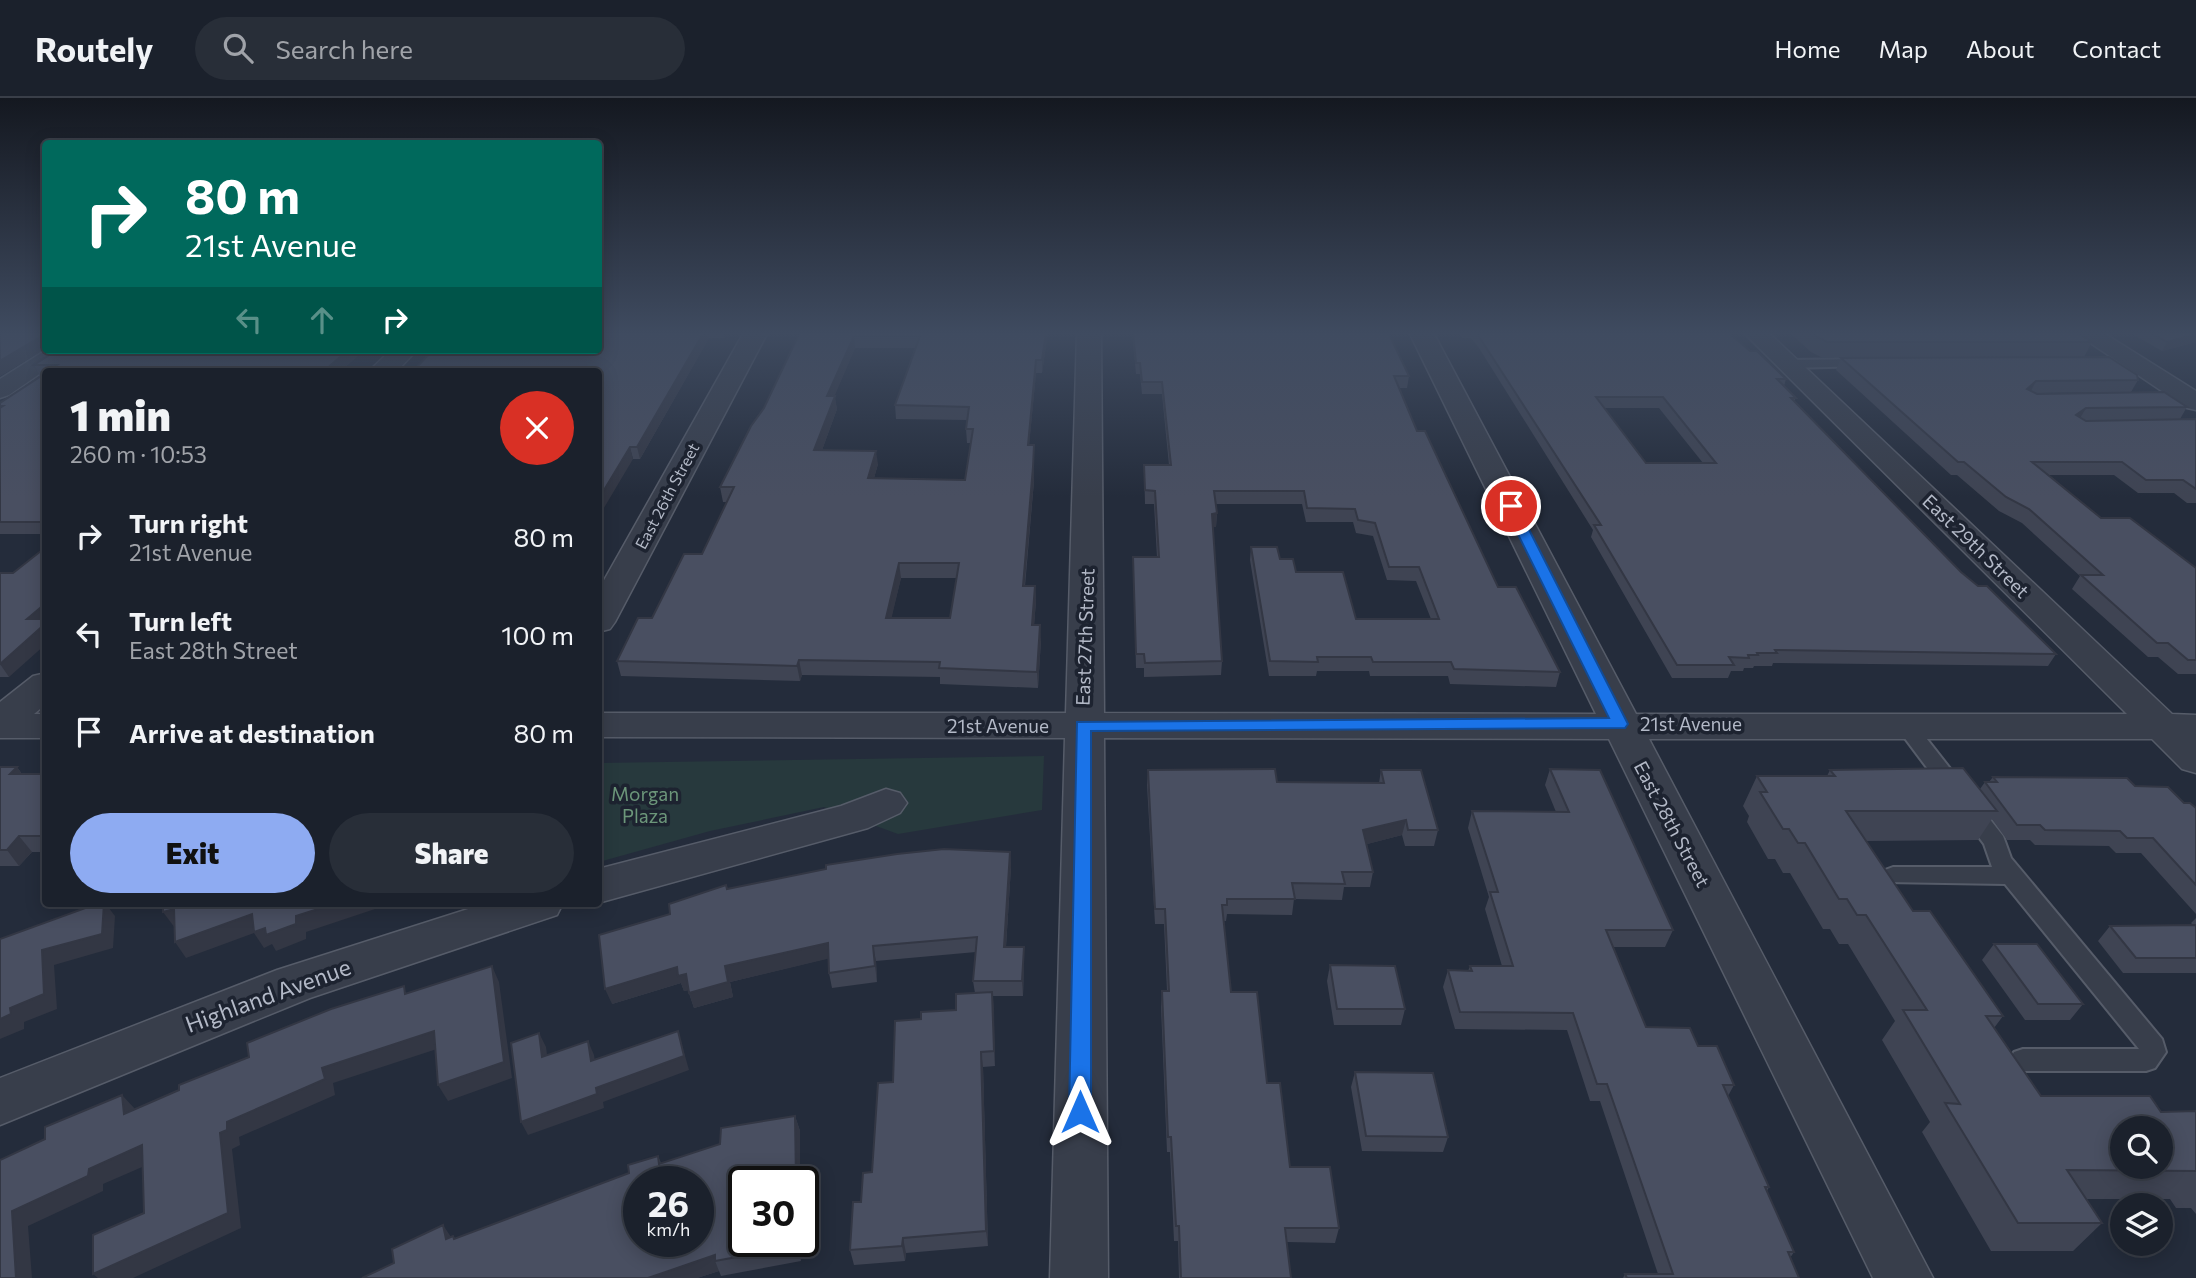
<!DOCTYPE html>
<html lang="en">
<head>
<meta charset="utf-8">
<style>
  :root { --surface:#1b212c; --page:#282e38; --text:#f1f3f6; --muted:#a0a3a9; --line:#393e48; --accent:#8eabf2 }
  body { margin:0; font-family:Commissioner,sans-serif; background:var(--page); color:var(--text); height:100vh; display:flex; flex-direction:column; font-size:26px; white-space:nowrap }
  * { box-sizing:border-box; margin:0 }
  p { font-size:23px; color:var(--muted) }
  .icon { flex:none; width:38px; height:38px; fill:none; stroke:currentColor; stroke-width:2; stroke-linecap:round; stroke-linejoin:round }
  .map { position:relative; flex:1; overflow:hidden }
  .sheet { position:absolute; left:42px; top:270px; width:560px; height:539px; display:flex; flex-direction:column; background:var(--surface); border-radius:7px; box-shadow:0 4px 18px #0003,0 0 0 2px var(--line) }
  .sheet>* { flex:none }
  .top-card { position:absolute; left:42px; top:42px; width:560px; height:214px; border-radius:7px; box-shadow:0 4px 18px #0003,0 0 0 2px var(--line); background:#00695c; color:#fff; overflow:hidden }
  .fabs { position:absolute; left:2110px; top:1018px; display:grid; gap:14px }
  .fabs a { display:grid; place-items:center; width:63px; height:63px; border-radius:50%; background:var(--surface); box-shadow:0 4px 18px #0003,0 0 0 2px var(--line); font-size:35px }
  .speed { position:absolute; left:623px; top:1068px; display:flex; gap:14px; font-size:35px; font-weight:700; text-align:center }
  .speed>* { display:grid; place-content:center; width:91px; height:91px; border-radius:50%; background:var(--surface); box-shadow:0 4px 18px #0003,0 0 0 2px var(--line); line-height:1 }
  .speed small { font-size:18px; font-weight:400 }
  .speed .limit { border:4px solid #111; border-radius:10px; background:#fff; color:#111 }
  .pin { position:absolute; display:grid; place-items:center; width:60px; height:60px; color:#fff; margin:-30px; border:4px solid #fff; border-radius:50%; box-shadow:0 2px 7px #0007 }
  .me { position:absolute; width:77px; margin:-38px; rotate:0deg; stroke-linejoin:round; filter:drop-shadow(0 0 5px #0008) }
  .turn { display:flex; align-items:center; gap:24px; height:147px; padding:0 28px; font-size:32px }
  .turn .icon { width:91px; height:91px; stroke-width:2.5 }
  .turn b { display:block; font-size:49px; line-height:60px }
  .lanes { display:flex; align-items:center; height:66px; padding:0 28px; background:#0003; justify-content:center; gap:35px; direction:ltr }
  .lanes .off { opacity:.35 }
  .round { display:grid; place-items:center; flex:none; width:74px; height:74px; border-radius:37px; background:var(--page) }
  .head { display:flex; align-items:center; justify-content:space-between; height:119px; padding:0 28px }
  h1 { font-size:42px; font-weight:800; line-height:52px }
  .action { display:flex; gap:14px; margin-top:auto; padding:14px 28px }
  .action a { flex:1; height:80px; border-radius:42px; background:var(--accent); color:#111; font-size:28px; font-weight:800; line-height:80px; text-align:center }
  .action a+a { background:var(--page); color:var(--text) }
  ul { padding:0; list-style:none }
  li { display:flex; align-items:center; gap:21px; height:98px; padding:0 28px }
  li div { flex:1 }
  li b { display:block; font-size:26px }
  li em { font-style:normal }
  header { display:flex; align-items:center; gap:42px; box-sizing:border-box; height:98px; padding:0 35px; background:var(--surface); border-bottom:2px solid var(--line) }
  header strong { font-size:33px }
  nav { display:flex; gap:38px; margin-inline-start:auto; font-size:24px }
  .search { width:490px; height:63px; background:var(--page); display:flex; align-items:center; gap:18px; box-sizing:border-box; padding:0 24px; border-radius:38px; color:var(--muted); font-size:26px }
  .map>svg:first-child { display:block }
  .green { fill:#27393d }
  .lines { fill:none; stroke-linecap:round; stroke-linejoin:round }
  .service-casing { stroke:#565c69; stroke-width:4 }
  .minor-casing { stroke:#565c69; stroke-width:3 }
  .service { fill:#383e4b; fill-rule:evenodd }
  .minor { fill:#383e4b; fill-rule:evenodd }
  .wall { fill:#3f4453; fill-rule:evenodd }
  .shaded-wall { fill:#333744 }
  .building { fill:#494f61; stroke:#333744; stroke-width:2; fill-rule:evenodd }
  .route { fill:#1a73e8; stroke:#114b97; stroke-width:2 }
  .labels { text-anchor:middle; stroke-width:7; stroke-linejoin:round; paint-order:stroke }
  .far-street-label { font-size:16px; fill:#b3b9c7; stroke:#1d2330 }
  .street-label { font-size:19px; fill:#b3b9c7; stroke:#1d2330 }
  .park-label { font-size:19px; fill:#6c967a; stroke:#1d2330 }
  .near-street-label { font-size:23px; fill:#b3b9c7; stroke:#1d2330 }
</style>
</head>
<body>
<header>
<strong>Routely</strong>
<div class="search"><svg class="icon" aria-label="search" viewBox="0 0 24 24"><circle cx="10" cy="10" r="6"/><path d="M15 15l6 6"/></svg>Search here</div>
<nav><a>Home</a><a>Map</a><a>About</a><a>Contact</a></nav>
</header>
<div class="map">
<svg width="2196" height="1180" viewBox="0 0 2196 1180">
  <rect width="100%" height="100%" fill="#242c3b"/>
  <path class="green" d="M1044 658 1042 712 898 736 824 709 710 733 599 764V665Z"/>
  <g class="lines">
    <g class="service-casing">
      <path id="service" d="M1864 261 1869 262V268L1788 270 1782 266 1788 262Z
        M1905 620 1912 622 2003 738 2011 760 2162 941 2166 954 2155 970 2146 973H2023L2014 970 2010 962 2014 954 2023 951H2139L2005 786 1885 784 1882 778 1885 772 1893 769H1992L1984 746 1895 627Z"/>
    </g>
    <g class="minor-casing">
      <path id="minor" d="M744 234H768L615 524 610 531 598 534V493Z
        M1077 234H1101L1104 615 1596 616 1409 234H1433L1636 616H2127L1743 234H1768L2172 616 2196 617V675L2182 671 2152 641H1649L1933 1180H1873L1609 641 1104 640 1108 1180H1050L1065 640 598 639V615H1066Z
        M2074 234H2102L2196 293V312L2187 310Z
        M46 252H74L9 297 0 300V281Z
        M391 252H417L397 273H369Z
        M46 575V606L34 616H46V640H0V604L33 578Z
        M886 691 900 695 907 705 900 715 868 730 598 805V771L841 708Z
        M487 805H563L557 817 310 900 0 1027V980L277 872Z"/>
    </g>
    <use href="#service" class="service"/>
    <use href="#minor" class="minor"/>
  </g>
  <path class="wall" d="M0 234H46V250L0 278Z
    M598 234H727L724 240H709L640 361H633Z
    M800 234H1048L1042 275H1036L1029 347 1034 360V383L1025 488H1035L1036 503 1034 527 1041 542 1038 590 940 586V579L802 577 800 583 621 578 617 563 652 520 702 456 727 404H723L720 389 764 310ZM855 250H915L895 307 896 321 967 322 966 331 967 345H971L965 382 874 380 878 366 822 352 837 311 834 298ZM901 480H957L950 520H891Z
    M1132 234H1388L1409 278 1407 290H1399L1417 333 1498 489 1560 574 1556 589 1450 586 1448 578H1370L1369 573H1317L1316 578H1269L1250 462 1251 449 1280 461 1356 521H1431L1416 483 1387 482 1373 438 1356 435 1353 424H1306L1302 406H1216L1217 415 1216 429H1213L1222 563 1221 577 1144 579V570H1136L1133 459H1157L1154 406H1145L1144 367H1169L1162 296H1142L1140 276H1136Z
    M1459 234H1728L1786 281 1784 288 1796 300 1794 303 1961 474 2056 556 2048 568 1773 565 1772 568H1754L1753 570H1744L1743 573H1731L1728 580H1672L1591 439 1593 432 1479 250 1471 240H1462ZM1604 310H1659L1703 365H1646Z
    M1789 234H2076L2092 244 2084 259H1821L1811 254Z
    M2129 234H2196V244L2162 253Z
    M57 252H364L341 273H46V436H0V305L40 278 34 267Z
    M1841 260 2138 282 2131 294 2035 295 2187 309 2180 321H2196V405H2187L2174 395H2138L2114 377H2049L2101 420 2196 470V576H2178L2158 559H2148L2072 491 2080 478 2022 425 1999 413 1957 377H1951L1836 272Z
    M0 475 9 579H0Z
    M0 669H17L22 676H46V754H32L19 768H0Z
    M1550 671 1673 832 1665 849H1613L1646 929 1698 948 1734 987 1728 998 1769 1089 1767 1093 1794 1154 1790 1160 1799 1180H1623L1625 1176H1658L1600 1003H1590L1567 932 1455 931 1443 889 1448 872 1468 873 1470 868H1502L1485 811 1489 799 1468 730 1472 713 1556 714 1545 687Z
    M1148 672 1277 684 1379 685 1381 672 1438 732 1434 748H1405L1402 737 1367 746 1373 774 1370 789H1344L1342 802 1294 801 1292 817 1227 816 1226 823H1224L1231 894 1267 985 1290 1069 1339 1130 1335 1145 1287 1144 1291 1180H1179L1178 1143H1174L1170 1054H1167L1161 909 1162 893H1167L1164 826H1155L1147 687Z
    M1830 672 1980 691 1985 684H1989L1993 679 2135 688 2184 705 2196 710V816L2141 755H2116L2109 748 2035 747 2030 742H2007L1992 721 1978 742 1866 743 1913 813 2003 918 1994 930 2041 998 2161 1014 2196 1013V1116L2191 1110H2176L2170 1101H2086L2102 1125 2073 1153H1991L1922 1034 1930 1024 1882 942 1895 923 1848 846H1839L1830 831H1823L1790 775H1783L1775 761H1768L1747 724 1749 718 1743 708 1757 678H1827Z
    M1010 754 1011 769 1006 849H1024V864L1023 898H993L995 968 983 969 988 1148 906 1155 905 1163 854 1167 850 1152 861 1104 872 1074 893 984 921 921 956 912 975 895 973 883 976 854 876 863 877 884 832 890 829 875V860L730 884 733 899 694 910 688 892 684 893 681 885 612 906 670 816 728 791Z
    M2196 820V875H2123L2098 843 2110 828 2193 827 2191 825Z
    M1994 846 2083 906 2070 922H2025L1982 862Z
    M1330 867 1405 911 1401 927H1334L1327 883Z
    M1355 974 1448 1039 1443 1054 1362 1053 1351 989Z
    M795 1018 800 1033V1083H744V1143H801V1163L721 1178 719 1173 697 1180H362L453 1138 455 1141 629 1075 658 1058 661 1065 720 1046Z"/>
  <path class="shaded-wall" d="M704 234H707L709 240 640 361 637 349Z
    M722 234H727L724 240Z
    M1046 234H1048L1042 275V262Z
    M2196 236V244L2162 253 2167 244Z
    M854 238 855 250 829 311 827 298Z
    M40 239 46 250 0 278V263Z
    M348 252H364L341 273H324Z
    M1036 262V275L1028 360V347Z
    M2036 283 2030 295 2027 291Z
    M835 298 837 311 817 366 814 352Z
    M2086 310 2079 322 2076 317Z
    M1034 347V383L1023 503V488Z
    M630 349 633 361 598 420V402Z
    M876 353 878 366 870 394 868 380Z
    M1217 415 1216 429H1211L1212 416Z
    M899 465 901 480 888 535 886 520Z
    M1035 488 1036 503 1033 542 1032 527Z
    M46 505V546L9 579 0 566 27 521Z
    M1040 527 1041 542 1038 590 1037 574Z
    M799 562 802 577 800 583 797 568Z
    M17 669 28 685 10 676Z
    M1406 722 1402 737 1360 748 1363 732Z
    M19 738 32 754 19 768 7 752Z
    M1010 754 1011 769 1005 864 1004 849Z
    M104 805H105L115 818 113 850 54 867 57 911 24 924V931L0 941V921L10 910 42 852Z
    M337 805H393L306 834V841L276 853 272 846 264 850 254 835 186 860 175 844 252 816 296 818Z
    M174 811 175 830 163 814Z
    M828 845 831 860 730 884 733 899 694 910 689 895 725 868Z
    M873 848 876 863 877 884 875 868Z
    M1024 849V864L1023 898 1022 883Z
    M492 868 499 884 512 980 448 1003 438 987Z
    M677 869 686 876 691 892 684 893 681 885 612 906 605 891Z
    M992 894 994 910 995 968 994 953Z
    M434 933 443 949 333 985 335 997 239 1039 240 1047 232 1051 241 1130 133 1180H98L93 1176 227 1024 322 970Z
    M678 933 689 972 603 1004 604 1010 528 1037 521 1024 596 990Z
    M539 935 546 949 549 972 542 959Z
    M588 943 594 957 597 977 591 963Z
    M981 954 983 969 988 1148 986 1133Z
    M122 997 136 1012 124 1016Z
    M795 1018 800 1033V1083H796Z
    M142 1047 156 1063 103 1086V1093L28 1128 32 1180H16L12 1113 89 1071Z
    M443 1127 453 1142 446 1141Z
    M903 1140 906 1155 905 1163 902 1148Z
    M796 1143H801V1163L796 1148Z
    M715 1157V1163L719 1173 697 1180H648Z"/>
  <path class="building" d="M0 234H46V239H40L0 263Z
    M598 234H704L637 349H630L598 402V273H413L433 252H598Z
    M800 234H1046L1042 262H1036L1028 347H1034L1033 369 1023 488H1035L1032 527H1040L1037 574 939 570 940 564 799 562 797 568 617 563 638 520H652L684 456H702L734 389H720L751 328 764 310ZM854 238H920L895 307 969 309 966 331H973L965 382 868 380 876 353 814 352 835 298H827ZM899 465H959L950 520H886Z
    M1133 234H1388L1409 278H1394L1417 333H1425L1498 489H1516L1560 574 1454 571 1451 564H1373L1371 559H1317L1318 564 1270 563 1251 449H1277L1280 461H1293L1296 474H1343L1356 521H1439L1419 469H1389L1375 425 1358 422 1355 411 1307 410 1304 393H1214L1217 415 1212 416 1222 563 1145 565 1144 556H1136L1133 459H1159L1155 393 1145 392 1144 367H1171L1162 284H1142L1140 265H1136Z
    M1476 234H1728L1750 253H1757L1786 281H1777L1796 300H1791L1961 474 1978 488H1987L2056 556 1775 552 1777 555H1757L1758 557H1748L1749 560 1729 559 1734 567H1677L1594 427H1601ZM1596 299H1663L1716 365H1646Z
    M1811 234H2076L2092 244H1827L1817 239Z
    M2150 234H2196V236L2167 244Z
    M57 252H348L324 273H48L57 267H34Z
    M2109 259 2137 277 2138 282 2036 283 2027 291 2037 296 2164 294 2187 309 2086 310 2076 317 2086 323 2196 321V391L2183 382H2146L2122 364H2032L2101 420H2130L2196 470V562H2188L2168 545H2157L2081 477H2103L2029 411 2006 399 1964 364H1958L1841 260Z
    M46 275V424H0V310L3 308H0V305Z
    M46 449V505L27 521H46V525L0 566V475H13Z
    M0 669H17L10 676H46V738H19L7 752H0Z
    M1963 670 1997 713H1846L1913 813H1930L2003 918H1986L2041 998H2150L2161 1014 2196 1013V1073L2067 1072 2102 1125H2018L1945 1005 1960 1006 1903 912H1927L1866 817H1857L1847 801H1839L1805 745H1798L1789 731H1783L1760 694H1767L1757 678H1835L1830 672ZM2123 1031H2161V1069H2123Z
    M1275 671 1277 684 1384 685 1381 672H1421L1438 732H1408L1406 722 1363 732 1373 774H1342L1345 786 1292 785 1295 801H1227V807H1222L1231 894H1257L1267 985H1280L1290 1069H1330L1339 1130H1285L1291 1180H1181L1179 1128H1176L1171 1039H1168L1162 893H1169L1165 811H1155L1148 672Z
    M1550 671 1600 672 1673 832H1606L1646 929 1690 930 1698 948H1717L1734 987H1723L1769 1089H1765L1794 1154H1788L1799 1180H1627L1625 1176H1673L1607 986H1597L1573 915 1460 914 1448 872 1472 873 1470 868H1513L1490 794H1498L1472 713 1569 714Z
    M1993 679 2127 680 2135 688 2168 689 2184 705H2190L2196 710V787L2153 740H2127L2120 733 2045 732 2040 727H2017L1985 684H1997Z
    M944 751 1010 754 1004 849H1024L1022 883H973L977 839 873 848 875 868 829 875 828 845 725 868 728 884 689 895 686 876 678 878 677 869 605 891 599 837 670 816 669 806 726 787 727 791 826 771V767L897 756Z
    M99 805H104L102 836 42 852 44 896 10 910 11 916 0 921V841Z
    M163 805H337L296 818V826L266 837 265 830 254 834 252 816 175 844 174 811 163 814Z
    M2196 827V860H2136L2110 828Z
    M1994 846H2037L2083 906H2038Z
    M1330 867 1395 868 1405 911H1337Z
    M492 868 504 964 438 987 434 933 322 970 325 981 227 1024V1032L220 1035 228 1115 93 1176V1137L144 1115 142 1047 89 1071 88 1078 12 1113 16 1180H0V1062L45 1041V1029L122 997 124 1016 179 992V987L249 959 247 945 331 911 404 888 405 896Z
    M992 894 994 953 981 954 986 1133 903 1140 902 1148 850 1152 853 1104H861L863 1075 872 1074 878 985 893 984 895 923 921 921V914L956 912V896Z
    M678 933 684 958 596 990 597 996 521 1024 511 945 539 935 542 959 588 943 591 963Z
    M1355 974 1433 975 1448 1039 1366 1038Z
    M795 1018 796 1083H744V1143H796V1148L715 1163V1157L648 1180H362L394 1165 392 1151 443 1127 446 1141 453 1138 454 1141 629 1075 628 1067 658 1058 659 1066 720 1046 721 1030ZM639 1083H698V1143H639Z"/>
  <linearGradient id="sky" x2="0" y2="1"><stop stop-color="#141820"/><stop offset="0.59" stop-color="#3f4b60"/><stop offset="1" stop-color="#3f4b60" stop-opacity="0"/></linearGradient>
  <rect width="2196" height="399" fill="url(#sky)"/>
  <path class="route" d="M1506 405 1517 408 1628 626 1625 630 1091 633V1014L1088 1021 1080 1024 1072 1021 1069 1014 1077 624 1609 620 1504 408Z"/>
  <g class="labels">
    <g class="far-street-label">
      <text transform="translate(667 398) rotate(-62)" y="6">East 26th Street</text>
    </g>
    <g class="street-label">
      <text transform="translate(1976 448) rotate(44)" y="7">East 29th Street</text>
      <text transform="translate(1085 539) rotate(-88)" y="7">East 27th Street</text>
      <text x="1691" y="633">21st Avenue</text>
      <text x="998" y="635">21st Avenue</text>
      <text transform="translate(1672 726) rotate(62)" y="7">East 28th Street</text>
    </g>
    <g class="park-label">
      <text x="645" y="703">Morgan<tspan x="645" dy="22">Plaza</tspan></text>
    </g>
    <g class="near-street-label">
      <text transform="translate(268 898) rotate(-20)" y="8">Highland Avenue</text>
    </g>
  </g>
</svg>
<div class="fabs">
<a><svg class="icon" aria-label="search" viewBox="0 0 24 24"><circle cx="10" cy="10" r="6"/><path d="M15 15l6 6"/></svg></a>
<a><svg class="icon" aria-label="layers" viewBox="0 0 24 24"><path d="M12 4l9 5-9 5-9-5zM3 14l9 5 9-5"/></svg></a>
</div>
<div class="speed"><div>26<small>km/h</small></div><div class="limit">30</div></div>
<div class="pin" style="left:1511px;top:408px;background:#d93025"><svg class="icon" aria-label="arrive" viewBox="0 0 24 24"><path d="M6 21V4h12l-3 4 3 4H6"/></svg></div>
<svg class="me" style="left:1080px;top:1014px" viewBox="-20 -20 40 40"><path d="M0-17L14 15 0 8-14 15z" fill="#1a73e8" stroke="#fff" stroke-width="4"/></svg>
<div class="top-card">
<div class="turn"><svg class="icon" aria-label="right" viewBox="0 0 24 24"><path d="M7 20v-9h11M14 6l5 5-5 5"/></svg><div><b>80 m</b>21st Avenue</div></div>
<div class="lanes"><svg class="icon off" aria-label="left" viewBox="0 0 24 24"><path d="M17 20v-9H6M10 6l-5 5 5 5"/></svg><svg class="icon off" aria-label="ahead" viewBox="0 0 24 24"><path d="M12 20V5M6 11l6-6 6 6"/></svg><svg class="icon" aria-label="right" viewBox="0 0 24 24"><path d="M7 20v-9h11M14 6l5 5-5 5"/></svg></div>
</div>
<section class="sheet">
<div class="head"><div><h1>1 min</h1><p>260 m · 10:53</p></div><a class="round" style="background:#d93025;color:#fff"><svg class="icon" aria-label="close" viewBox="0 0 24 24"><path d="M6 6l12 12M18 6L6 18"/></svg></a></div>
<ul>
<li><svg class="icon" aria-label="right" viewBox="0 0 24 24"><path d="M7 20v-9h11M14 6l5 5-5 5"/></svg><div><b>Turn right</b><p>21st Avenue</p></div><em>80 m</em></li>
<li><svg class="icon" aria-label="left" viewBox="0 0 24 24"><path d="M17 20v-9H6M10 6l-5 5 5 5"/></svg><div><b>Turn left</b><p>East 28th Street</p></div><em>100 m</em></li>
<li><svg class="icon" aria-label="arrive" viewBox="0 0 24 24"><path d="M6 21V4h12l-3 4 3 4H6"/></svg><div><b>Arrive at destination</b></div><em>80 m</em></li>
</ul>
<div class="action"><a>Exit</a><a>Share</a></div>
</section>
</div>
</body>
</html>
